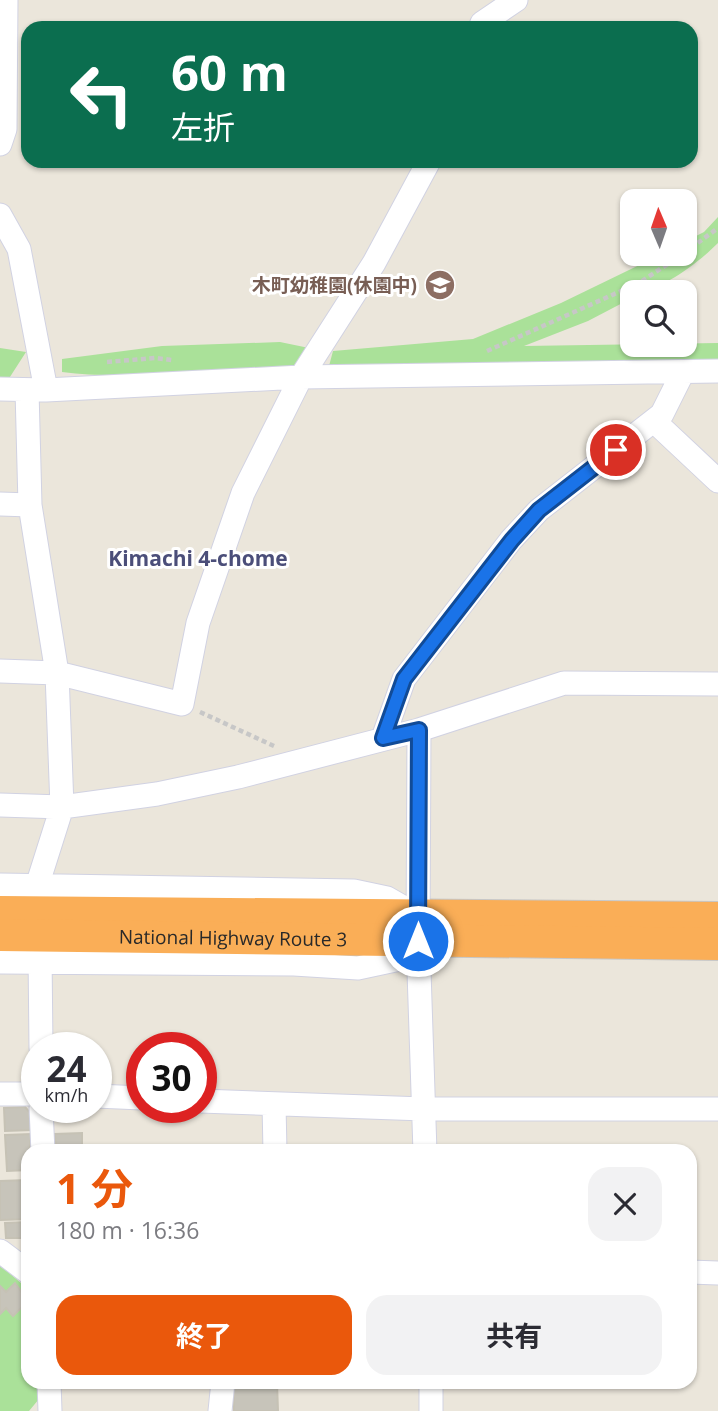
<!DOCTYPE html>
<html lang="ja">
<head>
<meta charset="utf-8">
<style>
  :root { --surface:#fff; --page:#f2f2f3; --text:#2b2b33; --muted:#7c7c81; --accent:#ea580c }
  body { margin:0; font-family:"Open Sans","Noto Sans JP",sans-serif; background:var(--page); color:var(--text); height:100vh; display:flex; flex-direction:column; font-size:26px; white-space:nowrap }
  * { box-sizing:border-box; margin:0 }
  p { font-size:23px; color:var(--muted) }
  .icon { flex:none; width:38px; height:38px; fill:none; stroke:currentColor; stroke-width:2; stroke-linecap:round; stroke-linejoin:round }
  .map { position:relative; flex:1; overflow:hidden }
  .details { position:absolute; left:21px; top:1144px; width:676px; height:245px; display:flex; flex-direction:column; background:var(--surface); border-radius:21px; box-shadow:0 2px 5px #0004 }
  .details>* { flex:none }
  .guide { position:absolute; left:21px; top:21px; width:677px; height:147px; border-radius:21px; box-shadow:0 2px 5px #0004; background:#0b6e4f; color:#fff; overflow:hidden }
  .needle { width:46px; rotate:358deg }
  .controls { position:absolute; left:620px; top:189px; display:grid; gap:14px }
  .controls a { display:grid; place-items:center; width:77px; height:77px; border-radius:14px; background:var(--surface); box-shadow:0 2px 5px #0004; font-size:35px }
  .speed { position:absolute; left:21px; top:1032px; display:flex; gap:14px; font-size:35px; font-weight:700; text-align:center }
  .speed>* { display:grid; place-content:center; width:91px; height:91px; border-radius:50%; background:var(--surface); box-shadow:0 2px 5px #0004; line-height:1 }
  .speed small { font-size:18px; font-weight:400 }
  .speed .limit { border:10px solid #d22; background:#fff; color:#111 }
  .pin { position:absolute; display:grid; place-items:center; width:60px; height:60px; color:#fff; margin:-30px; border:4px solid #fff; border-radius:50%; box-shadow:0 2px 7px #0007 }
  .me { position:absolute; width:77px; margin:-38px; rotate:0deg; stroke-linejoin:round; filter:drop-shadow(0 0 5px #0008) }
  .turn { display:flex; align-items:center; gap:24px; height:147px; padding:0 35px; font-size:32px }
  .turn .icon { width:91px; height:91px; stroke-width:2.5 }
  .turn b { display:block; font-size:49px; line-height:60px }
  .round { display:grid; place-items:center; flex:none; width:74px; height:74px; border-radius:21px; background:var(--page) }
  .headline { display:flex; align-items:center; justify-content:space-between; height:119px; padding:0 35px }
  h1 { font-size:42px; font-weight:700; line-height:52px; color:var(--accent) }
  .action { display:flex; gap:14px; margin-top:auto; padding:14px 35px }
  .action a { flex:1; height:80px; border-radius:21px; background:var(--accent); color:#fff; font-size:28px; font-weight:700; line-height:80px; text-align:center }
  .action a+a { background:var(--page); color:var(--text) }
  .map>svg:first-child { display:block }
  .green { fill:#aae199 }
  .building { fill:#c7c4ba; stroke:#c6c2b5; stroke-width:2 }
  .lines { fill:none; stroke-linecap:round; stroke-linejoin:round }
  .minor-casing { stroke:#d1d2e2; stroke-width:25 }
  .highway-casing { stroke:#c7c7c7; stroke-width:34 }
  .path { stroke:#c7c7c7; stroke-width:4.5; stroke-dasharray:5 3.5; stroke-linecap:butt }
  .minor { stroke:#fff; stroke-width:23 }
  .highway { stroke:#faae57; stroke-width:32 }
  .route-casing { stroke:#114b97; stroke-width:18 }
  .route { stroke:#1a73e8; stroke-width:12 }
  .labels { text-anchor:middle; stroke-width:6; stroke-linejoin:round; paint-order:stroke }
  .education-label { font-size:19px; font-weight:bold; fill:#785e54; stroke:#fff; text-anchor:end }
  .street-label { font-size:19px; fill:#292929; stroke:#fff }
  .neighbourhood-label { font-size:21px; font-weight:bold; fill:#4b4e79; stroke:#fff }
</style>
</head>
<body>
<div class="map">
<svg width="718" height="1411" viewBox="0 0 718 1411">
  <rect width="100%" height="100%" fill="#ebe6db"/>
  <path class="green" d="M718 217V243C698 263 661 292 632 292V298L588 321 524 346 718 343V360L329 366 333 351 473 339 561 303 662 254H684V242L704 232Z
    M280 342 309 348 297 368C218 365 139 382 62 372V359L162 346Z
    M0 348 26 352 8 380 0 379Z
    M0 1265 28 1289V1382L38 1383 39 1399 29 1411H0Z"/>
  <path class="building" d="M25 1107 31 1114 32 1130 5 1131 4 1108Z
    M82 1133V1152H56L55 1134Z
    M31 1134 28 1170 7 1171 5 1135Z
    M28 1180V1219L0 1220V1181Z
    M28 1222V1238H6L5 1223Z
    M15 1283 28 1301 13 1316 6 1308 0 1314V1286L6 1292Z
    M233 1382 277 1383 278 1411H234Z"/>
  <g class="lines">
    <g class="minor-casing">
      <path id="minor" d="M480 28 482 23 516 0
        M0 144 5 129 6 0
        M0 215 19 249 46 390
        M0 389 46 390 301 377 718 371
        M27 390 30 505 57 673 62 807 37 886 38 900
        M654 421 718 481
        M0 504 30 505
        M0 671 57 673 182 704 198 623 243 493 301 377 374 263 429 161
        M419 730 418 941 425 1152
        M383 738 404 679 511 540 539 510 662 414 683 372
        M0 805 62 807 157 794 238 777 419 730 564 683 718 684
        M0 885 354 891 387 898 415 914
        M40 953 41 1048
        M0 962 294 964 358 968 400 959 418 941
        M0 1094H37
        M96 1096 142 1098
        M201 1101 424 1109H718
        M274 1104 275 1152
        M41 1108 43 1152
        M0 1251 28 1272
        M690 1272 718 1273
        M49 1382 50 1411
        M431 1382V1411
        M220 1411 223 1382"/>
    </g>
    <g class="highway-casing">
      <g id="highway">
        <path d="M0 912 718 918"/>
        <path id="s1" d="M0 935 718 944"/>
      </g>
    </g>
    <path class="path" d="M684 253 718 228
      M487 351 639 283 683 254
      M107 362 155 358 172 360
      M200 712 274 746"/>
    <use href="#minor" class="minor"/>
    <use href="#highway" class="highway"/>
  </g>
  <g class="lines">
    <g class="route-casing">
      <path id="route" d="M418 941 419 730 383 738 404 679 512 540 539 510 616 450"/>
    </g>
    <use href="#route" class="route"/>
  </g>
  <defs>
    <g id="school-disc" transform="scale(1.575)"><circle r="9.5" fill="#8d6e63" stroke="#fff"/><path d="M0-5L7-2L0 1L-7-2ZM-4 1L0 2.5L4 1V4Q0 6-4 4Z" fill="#fff"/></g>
  </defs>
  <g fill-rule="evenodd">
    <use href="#school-disc" x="440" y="285"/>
  </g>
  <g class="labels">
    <g class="education-label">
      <text x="417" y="292">木町幼稚園(休園中)</text>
    </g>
    <g class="street-label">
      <text dy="7" stroke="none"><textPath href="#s1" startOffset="233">National Highway Route 3</textPath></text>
    </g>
    <g class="neighbourhood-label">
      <text x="198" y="566">Kimachi 4-chome</text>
    </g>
  </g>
</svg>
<div class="controls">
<a><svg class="needle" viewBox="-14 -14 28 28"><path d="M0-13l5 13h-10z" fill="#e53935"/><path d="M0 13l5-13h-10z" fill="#7c7c81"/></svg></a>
<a><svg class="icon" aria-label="search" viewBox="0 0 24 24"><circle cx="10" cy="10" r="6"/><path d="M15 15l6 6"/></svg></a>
</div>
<div class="speed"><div>24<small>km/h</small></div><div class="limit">30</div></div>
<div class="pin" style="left:616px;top:450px;background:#d93025"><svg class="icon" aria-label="arrive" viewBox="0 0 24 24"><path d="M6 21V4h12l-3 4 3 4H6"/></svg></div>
<svg class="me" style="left:418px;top:941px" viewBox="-20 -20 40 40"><circle r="17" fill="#1a73e8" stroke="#fff" stroke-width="3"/><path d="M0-11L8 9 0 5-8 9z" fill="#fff"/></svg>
<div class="guide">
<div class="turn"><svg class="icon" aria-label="left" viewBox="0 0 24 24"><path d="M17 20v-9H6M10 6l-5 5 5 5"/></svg><div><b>60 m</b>左折</div></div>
</div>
<section class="details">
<div class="headline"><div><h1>1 分</h1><p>180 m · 16:36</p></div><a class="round"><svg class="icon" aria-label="close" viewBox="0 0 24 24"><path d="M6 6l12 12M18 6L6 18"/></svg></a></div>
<div class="action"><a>終了</a><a>共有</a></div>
</section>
</div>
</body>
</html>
